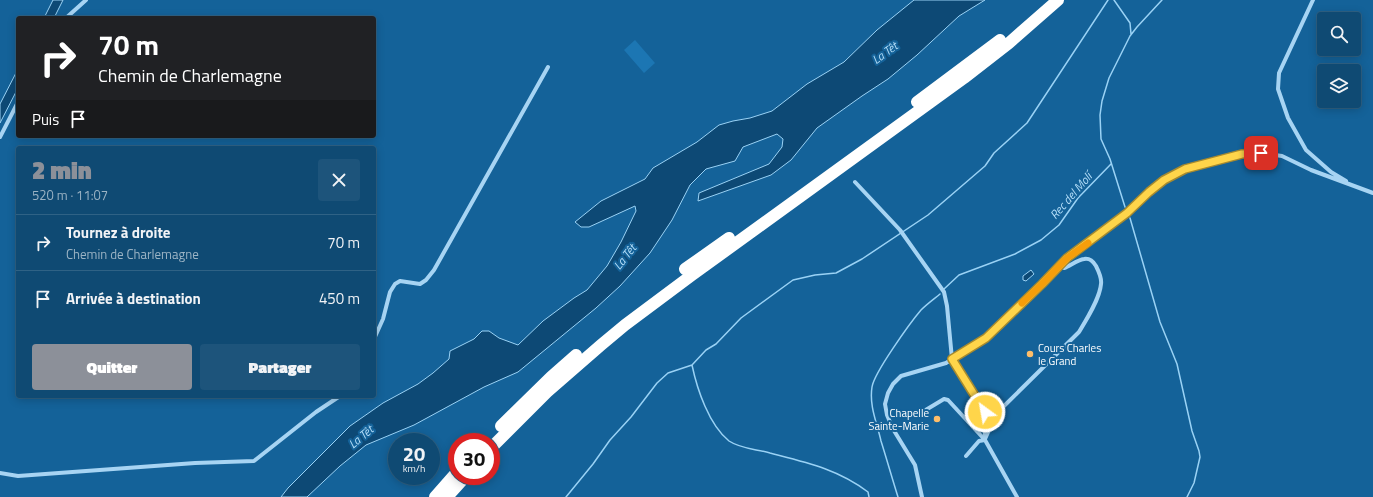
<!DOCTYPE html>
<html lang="fr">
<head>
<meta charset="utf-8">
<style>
  :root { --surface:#0f4a73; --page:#1d547b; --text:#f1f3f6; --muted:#9bb3c4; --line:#2f6285; --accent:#8c9099 }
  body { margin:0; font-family:"Titillium Web",sans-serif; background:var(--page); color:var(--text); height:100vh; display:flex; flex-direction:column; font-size:15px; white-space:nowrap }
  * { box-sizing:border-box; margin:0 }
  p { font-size:13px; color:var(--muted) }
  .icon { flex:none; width:22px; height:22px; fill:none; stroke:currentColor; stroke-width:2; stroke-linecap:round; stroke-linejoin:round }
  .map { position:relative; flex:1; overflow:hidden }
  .details { position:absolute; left:16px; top:146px; width:360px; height:252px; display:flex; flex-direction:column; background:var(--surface); border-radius:4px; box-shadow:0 2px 10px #0003,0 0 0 1px var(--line) }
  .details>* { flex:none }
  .hud { position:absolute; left:16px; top:16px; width:360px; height:122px; border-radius:4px; box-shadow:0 2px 10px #0003,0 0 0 1px var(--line); background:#202124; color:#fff; overflow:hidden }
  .buttons { position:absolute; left:1317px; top:12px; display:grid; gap:8px }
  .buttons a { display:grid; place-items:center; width:44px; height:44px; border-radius:4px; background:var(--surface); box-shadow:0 2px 10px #0003,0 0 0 1px var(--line); font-size:20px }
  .speed { position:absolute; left:388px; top:433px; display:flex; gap:8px; font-size:20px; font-weight:700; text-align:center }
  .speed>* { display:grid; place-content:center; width:52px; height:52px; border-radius:50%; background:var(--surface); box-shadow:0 2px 10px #0003,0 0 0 1px var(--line); line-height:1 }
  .speed small { font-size:10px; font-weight:400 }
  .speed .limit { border:6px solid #d22; background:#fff; color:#111 }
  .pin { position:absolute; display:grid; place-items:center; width:34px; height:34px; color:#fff; margin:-17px; border-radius:8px; box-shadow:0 2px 6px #0006 }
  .me { position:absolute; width:44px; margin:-22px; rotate:328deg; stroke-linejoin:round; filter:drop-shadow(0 0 3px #0008) }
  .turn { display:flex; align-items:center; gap:14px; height:84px; padding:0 16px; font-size:18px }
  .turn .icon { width:52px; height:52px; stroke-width:2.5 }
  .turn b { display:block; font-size:28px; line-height:34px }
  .then { display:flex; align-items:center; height:38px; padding:0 16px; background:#0003; gap:8px; font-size:15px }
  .round { display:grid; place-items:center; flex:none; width:42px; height:42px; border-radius:4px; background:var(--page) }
  .headline { display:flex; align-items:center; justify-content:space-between; height:68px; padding:0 16px }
  h1 { font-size:24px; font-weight:800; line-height:30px; color:var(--accent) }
  .primary-button { display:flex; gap:8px; margin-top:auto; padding:8px 16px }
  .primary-button a { flex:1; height:46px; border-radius:4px; background:var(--accent); color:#fff; font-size:16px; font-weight:800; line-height:46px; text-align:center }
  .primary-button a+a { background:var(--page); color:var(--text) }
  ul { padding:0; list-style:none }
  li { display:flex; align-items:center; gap:12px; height:56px; padding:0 16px; border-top:1px solid var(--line) }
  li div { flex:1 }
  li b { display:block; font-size:15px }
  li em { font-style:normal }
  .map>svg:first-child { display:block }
  .green { fill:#1c76b3 }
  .water { fill:#0d4975; stroke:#9ad2f5 }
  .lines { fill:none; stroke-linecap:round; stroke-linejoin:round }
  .stream { stroke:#9ad2f5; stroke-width:1.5 }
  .street { stroke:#a7d4f3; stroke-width:4 }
  .highway { stroke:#fff; stroke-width:12 }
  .route-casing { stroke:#a68a30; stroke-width:10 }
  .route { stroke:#ffd54a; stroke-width:7 }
  .slow { stroke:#f59e0b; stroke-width:7 }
  .poi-dot { fill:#ffbe69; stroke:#146299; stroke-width:1.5 }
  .labels { text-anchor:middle; stroke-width:4; stroke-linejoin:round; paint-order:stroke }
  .poi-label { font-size:11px; fill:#fff; stroke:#146299; text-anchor:start }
  .water-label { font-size:12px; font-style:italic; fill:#b4def9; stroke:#146299 }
</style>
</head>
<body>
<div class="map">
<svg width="1373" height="497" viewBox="0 0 1373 497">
  <rect width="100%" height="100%" fill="#146299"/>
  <path class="green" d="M635 40 655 63 644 73 624 50Z"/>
  <path class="water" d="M53 0H63L54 18H44Z
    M914 0H985L959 16 917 55 888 79 862 96 817 128 791 160 771 175 698 201 699 193 769 164 782 147 783 139 777 134 743 147 735 161 706 169 690 185 672 220 650 253 620 286 596 308 518 372 484 387 414 425 366 445 340 466 307 497H281L288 488 350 426 383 403 418 384 433 373 449 359 450 351 474 339 482 331H489L499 338 518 345 543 321 574 298 587 290 607 266 621 242 636 211 635 206 589 227H581L575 222 601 201 645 179 653 168 697 142 719 125 733 121 750 118 772 111 807 84 844 62 877 30Z
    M18 69V88L0 123V104Z
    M1031 270 1034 274 1026 281 1023 280V276Z"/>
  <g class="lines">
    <path class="stream" d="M1114 0 1130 23 1131 34
      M1125 207 1110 159 1101 139 1100 115 1102 101 1109 78 1130 36 1137 27 1162 0
      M1130 218 1160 322 1177 364 1192 431 1199 451 1200 457 1194 483 1187 497
      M944 289 959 275 1015 254 1041 240 1059 225 1078 198 1111 164
      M692 365C697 389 709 425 729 441 741 449 756 449 770 453 805 462 838 469 868 492L869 497
      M566 497 593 464 610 440 631 417 657 383 668 373 692 365 706 350 716 344 741 318 793 280 815 275 836 273 862 259 928 215 985 166 994 153 1027 123 1108 0
      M898 497C892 478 887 460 881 441 877 423 869 406 872 387 874 373 910 323 921 310 927 304 934 299 940 294"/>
    <path class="street" d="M1313 0 1279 73 1278 89 1288 118 1306 150 1331 172 1346 181
      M66 18 86 0
      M0 137 18 102
      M855 182 900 230 944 292 947 306 952 359 985 412C987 422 984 430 985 440
      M374 339 383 319 390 292 395 284 400 281 420 284 426 280 434 270 548 67
      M919 414 944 399 948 400 985 440 1017 497
      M985 439 994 419 1002 408 1079 332C1087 319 1100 298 1101 284 1102 278 1099 272 1096 266 1093 261 1090 258 1084 259 1077 260 1070 266 1064 268L1059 266
      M966 456 979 441 985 440
      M0 473 18 476 195 463 254 461 316 412 340 396
      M922 497 915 465 893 429 887 415 885 404 888 393 893 384 901 376 946 363 986 338 1042 285 1067 258 1127 213 1149 192 1164 180 1185 169 1242 155 1261 153 1282 156 1311 170 1373 193"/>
    <path class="highway" d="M917 102 1000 40
      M685 269 729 238
      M501 426 551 377 576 355
      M491 448 547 392 601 345 625 325 692 275 964 78 1009 43 1058 0
      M435 497 457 472
      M447 497 466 476"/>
  </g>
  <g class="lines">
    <g class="route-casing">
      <path id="route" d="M985 412 952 359 986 338 1042 284 1067 258 1127 213 1149 192 1164 180 1185 169 1242 154 1261 153"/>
    </g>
    <use href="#route" class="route"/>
    <path class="slow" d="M1022 303 1042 284 1067 258 1088 243"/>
  </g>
  <g class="poi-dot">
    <circle cx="1030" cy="354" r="4"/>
    <circle cx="937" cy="419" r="4"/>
  </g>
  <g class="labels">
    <g class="poi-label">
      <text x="1038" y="352">Cours Charles<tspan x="1038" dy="13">le Grand</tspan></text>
      <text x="929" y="417" text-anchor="end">Chapelle<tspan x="929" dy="13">Sainte-Marie</tspan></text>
    </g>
    <g class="water-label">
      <text transform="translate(885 53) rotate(-36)" y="4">La Têt</text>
      <text transform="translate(1071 196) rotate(-49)" y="4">Rec del Molí</text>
      <text transform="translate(625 257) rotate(-52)" y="4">La Têt</text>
      <text transform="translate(361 437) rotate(-40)" y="4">La Têt</text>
    </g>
  </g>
</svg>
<div class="buttons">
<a><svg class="icon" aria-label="search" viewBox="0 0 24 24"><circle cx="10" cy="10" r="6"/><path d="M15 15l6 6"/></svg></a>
<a><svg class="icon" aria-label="layers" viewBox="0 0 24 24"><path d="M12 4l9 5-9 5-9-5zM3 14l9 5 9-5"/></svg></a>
</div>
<div class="speed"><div>20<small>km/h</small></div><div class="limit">30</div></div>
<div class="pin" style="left:1261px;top:153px;background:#d93025"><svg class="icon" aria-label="arrive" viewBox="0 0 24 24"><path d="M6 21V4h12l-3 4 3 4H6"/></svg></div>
<svg class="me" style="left:985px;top:412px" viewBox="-20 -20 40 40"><circle r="17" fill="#ffd54a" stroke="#fff" stroke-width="3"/><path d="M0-11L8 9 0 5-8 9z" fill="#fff"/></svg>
<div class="hud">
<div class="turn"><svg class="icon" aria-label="right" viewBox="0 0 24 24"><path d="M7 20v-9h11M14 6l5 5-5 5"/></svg><div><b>70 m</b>Chemin de Charlemagne</div></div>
<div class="then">Puis<svg class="icon" aria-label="arrive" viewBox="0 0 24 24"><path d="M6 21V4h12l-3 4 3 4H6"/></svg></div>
</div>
<section class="details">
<div class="headline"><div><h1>2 min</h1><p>520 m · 11:07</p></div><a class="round"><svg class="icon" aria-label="close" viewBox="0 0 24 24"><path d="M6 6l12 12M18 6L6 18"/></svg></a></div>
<ul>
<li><svg class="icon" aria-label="right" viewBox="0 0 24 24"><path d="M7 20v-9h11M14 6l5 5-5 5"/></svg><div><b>Tournez à droite</b><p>Chemin de Charlemagne</p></div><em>70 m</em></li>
<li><svg class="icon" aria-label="arrive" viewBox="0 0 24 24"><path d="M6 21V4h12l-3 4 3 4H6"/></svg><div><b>Arrivée à destination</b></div><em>450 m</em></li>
</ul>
<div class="primary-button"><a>Quitter</a><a>Partager</a></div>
</section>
</div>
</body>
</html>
